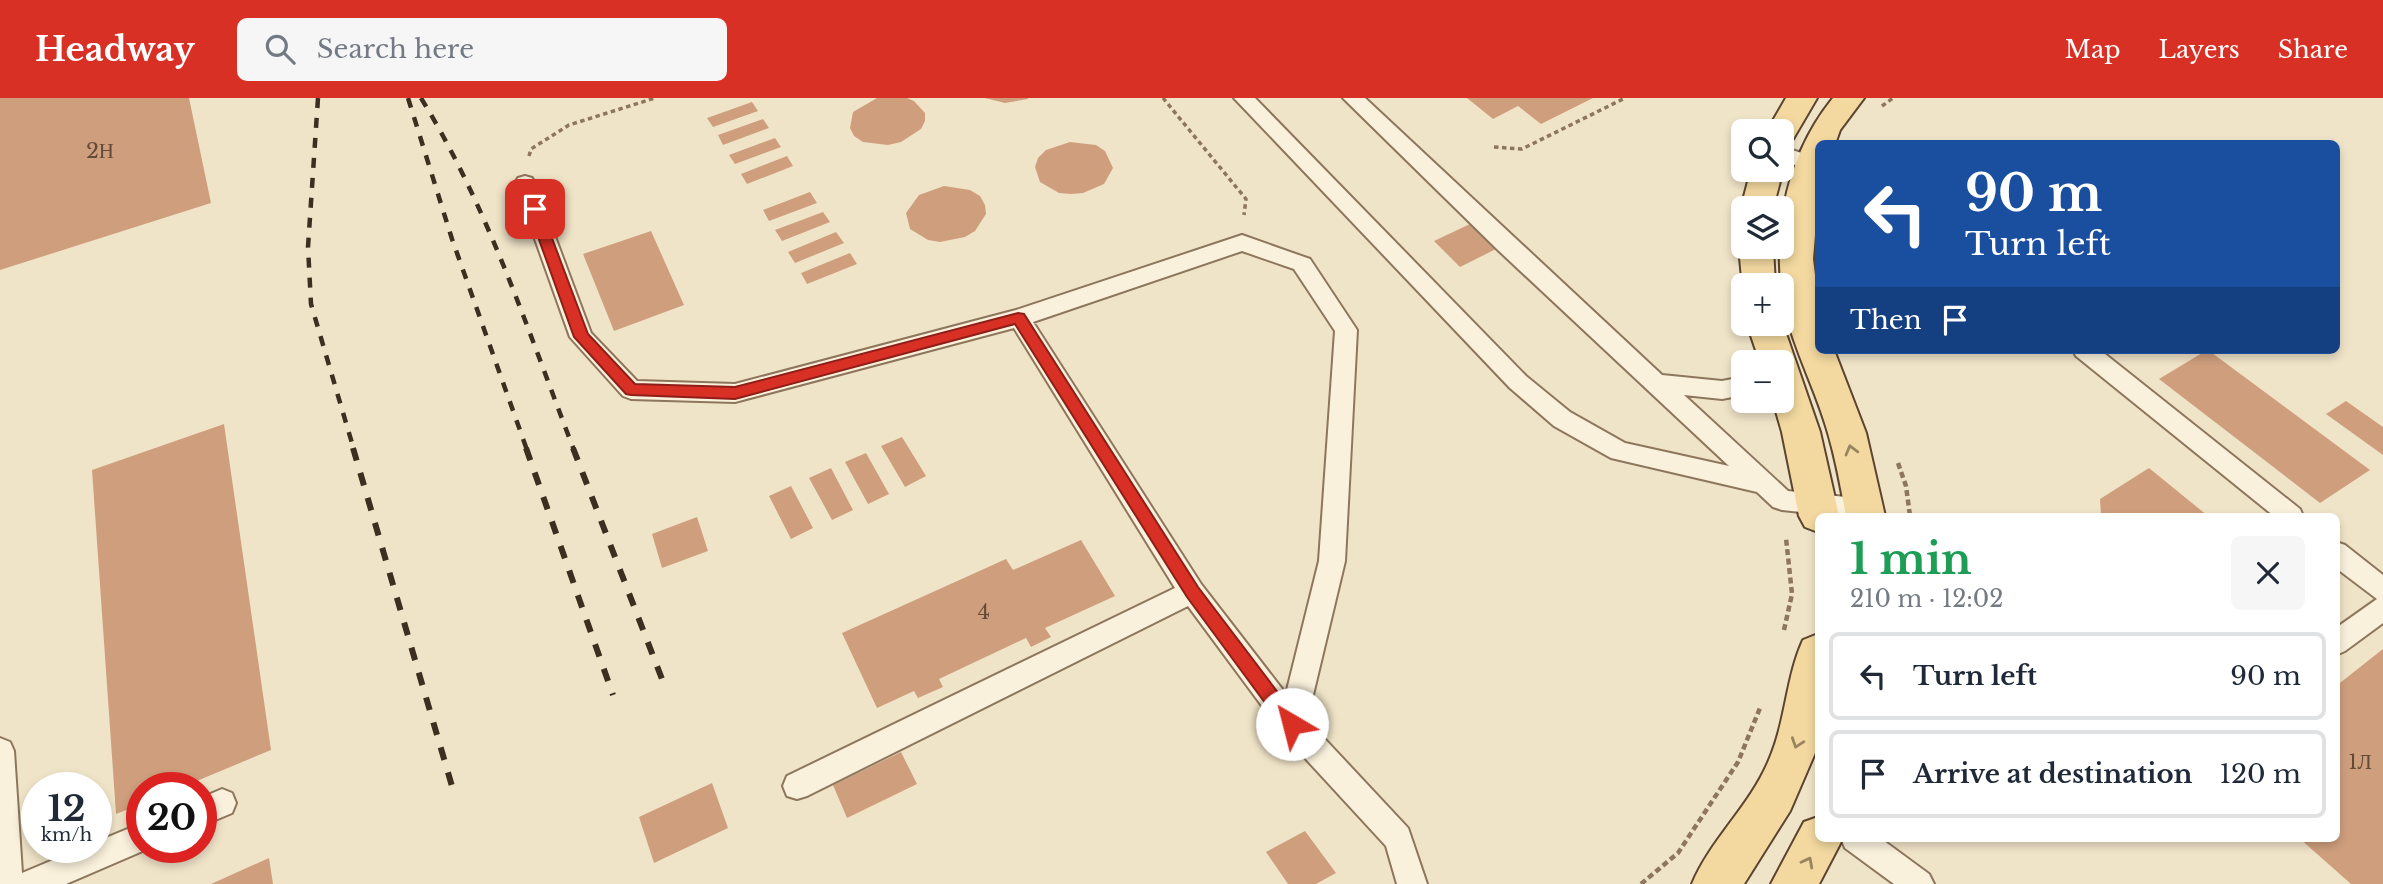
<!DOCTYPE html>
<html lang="en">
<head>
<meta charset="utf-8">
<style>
  :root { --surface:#fff; --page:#f6f6f7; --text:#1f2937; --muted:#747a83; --line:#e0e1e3; --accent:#d93025 }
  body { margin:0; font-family:"Libre Baskerville",serif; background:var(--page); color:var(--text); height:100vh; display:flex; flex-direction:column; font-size:26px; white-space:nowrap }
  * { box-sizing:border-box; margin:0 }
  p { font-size:23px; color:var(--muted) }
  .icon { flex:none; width:38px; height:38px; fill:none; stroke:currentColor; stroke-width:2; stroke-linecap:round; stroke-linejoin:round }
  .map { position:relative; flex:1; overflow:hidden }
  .panel { position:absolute; left:1815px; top:415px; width:525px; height:329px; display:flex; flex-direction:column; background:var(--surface); border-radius:10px; box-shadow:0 4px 10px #0003 }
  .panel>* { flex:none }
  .guide { position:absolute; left:1815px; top:42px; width:525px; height:214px; border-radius:10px; box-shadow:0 4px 10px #0003; background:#1a4fa0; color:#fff; overflow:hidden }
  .controls { position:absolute; left:1731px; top:21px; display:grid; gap:14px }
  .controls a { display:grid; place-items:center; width:63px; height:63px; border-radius:10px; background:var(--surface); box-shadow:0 4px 10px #0003; font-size:35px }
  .speed { position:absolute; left:21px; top:674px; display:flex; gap:14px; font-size:35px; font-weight:700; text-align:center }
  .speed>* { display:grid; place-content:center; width:91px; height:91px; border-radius:50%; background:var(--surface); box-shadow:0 4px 10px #0003; line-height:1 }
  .speed small { font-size:18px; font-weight:400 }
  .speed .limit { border:10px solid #d22; background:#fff; color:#111 }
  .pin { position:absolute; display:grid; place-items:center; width:60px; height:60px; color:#fff; margin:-30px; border-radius:14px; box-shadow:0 4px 10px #0006 }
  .me { position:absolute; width:77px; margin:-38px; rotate:323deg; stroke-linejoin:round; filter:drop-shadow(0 0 5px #0008) }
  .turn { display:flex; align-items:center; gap:24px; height:147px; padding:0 35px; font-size:32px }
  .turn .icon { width:91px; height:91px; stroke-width:2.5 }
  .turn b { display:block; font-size:49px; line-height:60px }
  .then { display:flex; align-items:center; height:66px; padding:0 35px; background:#0003; gap:14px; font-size:26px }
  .round { display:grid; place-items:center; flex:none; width:74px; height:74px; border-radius:10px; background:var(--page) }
  .headline { display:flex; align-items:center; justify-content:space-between; height:119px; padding:0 35px }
  h1 { font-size:42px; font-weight:700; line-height:52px; color:#1e9e55 }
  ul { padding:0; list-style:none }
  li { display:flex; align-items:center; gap:21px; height:88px; margin:0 14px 10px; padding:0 21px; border:4px solid var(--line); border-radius:10px }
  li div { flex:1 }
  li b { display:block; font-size:26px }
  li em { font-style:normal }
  header { display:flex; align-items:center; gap:42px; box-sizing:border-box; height:98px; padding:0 35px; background:var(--accent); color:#fff }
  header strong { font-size:33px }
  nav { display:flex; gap:38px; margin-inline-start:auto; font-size:24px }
  .search { width:490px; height:63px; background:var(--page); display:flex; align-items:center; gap:18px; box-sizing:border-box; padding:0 24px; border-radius:10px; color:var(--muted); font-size:26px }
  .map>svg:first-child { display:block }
  .building { fill:#cf9f7d }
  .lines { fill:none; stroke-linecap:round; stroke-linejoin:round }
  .service-casing { stroke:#8d765c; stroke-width:4 }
  .primary-casing { stroke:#5b4430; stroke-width:4 }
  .path-far1 { stroke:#8d765c; stroke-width:3.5; stroke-dasharray:4.5 3.5; stroke-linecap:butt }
  .path { stroke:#8d765c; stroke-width:4.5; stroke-dasharray:6 3.5; stroke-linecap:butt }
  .service { fill:#faf1dc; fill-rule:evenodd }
  .primary { fill:#f3d9a0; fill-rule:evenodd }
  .rail-far1 { stroke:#3d2e20; stroke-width:4.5; stroke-dasharray:10 10; stroke-linecap:butt }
  .rail { stroke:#3d2e20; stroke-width:6; stroke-dasharray:13 13; stroke-linecap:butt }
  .oneway { stroke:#988460 }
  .route { fill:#d93025; stroke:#8d1f18; stroke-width:2 }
  .labels { text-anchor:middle; stroke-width:5; stroke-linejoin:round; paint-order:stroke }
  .number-label { font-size:21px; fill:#624a37 }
</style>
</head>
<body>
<header>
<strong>Headway</strong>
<div class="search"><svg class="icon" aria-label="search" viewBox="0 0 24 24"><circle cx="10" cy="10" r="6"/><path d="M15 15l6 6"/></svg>Search here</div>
<nav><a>Map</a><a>Layers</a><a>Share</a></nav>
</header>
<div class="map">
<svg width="2383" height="786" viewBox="0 0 2383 786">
  <rect width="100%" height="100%" fill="#f0e4c8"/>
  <path class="building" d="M0 0H189L211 105 0 172Z
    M877 0H907L914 3 925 15V23L921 31 901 44 888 47 863 44 854 38 850 30 853 14Z
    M985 0H1028V1L1005 5Z
    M1467 0H1593L1541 26 1518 8 1493 21Z
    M752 4 758 13 713 29 707 20Z
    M763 21 769 30 723 47 718 37Z
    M775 40 781 49 735 66 729 57Z
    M1070 44 1096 47 1105 53 1113 70 1104 86 1083 95 1071 96 1059 95 1040 84 1035 69 1038 60 1046 52Z
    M787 58 793 68 747 86 741 76Z
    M944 88 970 92 980 98 985 107 986 116 975 133 965 139 940 144 928 142 910 131 906 115 919 97Z
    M810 94 817 105 769 123 763 112Z
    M823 114 830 124 782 143 775 132Z
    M1470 126 1496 151 1460 169 1434 143Z
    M651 133 684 207 614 233 583 156Z
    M836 134 844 145 795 165 788 154Z
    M850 155 857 166 807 186 801 175Z
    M2207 252H2208L2370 372 2320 405 2159 281Z
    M2346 303 2383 329V357L2326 316Z
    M224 326 271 652 180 690H142V706L116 716 92 372Z
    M902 339 926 378 905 389 881 348Z
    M866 355 889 396 868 406 845 364Z
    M831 370 853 412 832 422 809 380Z
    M2149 370 2208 418H2101L2100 401Z
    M791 388 813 430 791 441 769 398Z
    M697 419 708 453 662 470 652 436Z
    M1081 442 1115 498 1045 530 1051 539 1031 549 1026 540 939 581 943 589 918 600 914 593 877 610 842 535 1006 461 1013 472Z
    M2383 551V786H2351L2299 740H2336V588Z
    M901 654 917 686 847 720 833 687Z
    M712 685 728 730 654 765 639 719Z
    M1305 733 1336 775 1316 786H1288L1266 754Z
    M269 760 273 786H211Z"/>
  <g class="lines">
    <g class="service-casing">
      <path id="service" d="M1234 0H1255L1526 278 1570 314 1625 345 1729 368 1498 152 1343 0H1365L1662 277 1722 283 1743 279V297L1722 301 1684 297 1788 393 1865 401 1874 404 1877 411 1874 418H1838L1782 412 1773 409 1757 394 1611 360 1554 328 1510 290Z
        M1782 49 1818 60V74L1782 63Z
        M525 78 532 80 535 85 591 235 637 283 735 286 1016 212 1242 137 1310 161 1357 232 1345 463 1307 622 1408 730 1427 786H1397L1386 748 1282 635 1188 508 807 698 797 701 787 698 783 688 787 678 1175 490 1014 230 735 304 631 301 623 298 570 239 515 85 518 80ZM1242 153 1294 171 1335 233 1319 463 1286 596 1201 486 1033 224Z
        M2073 252H2100L2300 411 2303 418H2274L2076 258Z
        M2336 444 2345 447 2383 477V525L2345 553 2336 557V530L2377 501 2336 470Z
        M0 640 10 644 14 653 22 775 84 749H96V744L142 725V749H152L66 786H0Z
        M222 691 232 695 236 705 232 715 201 728V700Z
        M1841 740H1880L1929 776 1934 786H1894L1845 750Z"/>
    </g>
    <g class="primary-casing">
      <path id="primary" d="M1786 0H1817L1793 41 1782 44V33H1767Z
        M1833 0H1864L1840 32 1835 46H1818V101L1813 161 1818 201V252H1834L1866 335 1885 418H1846C1841 390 1836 362 1828 335 1818 299 1801 266 1790 230 1768 153 1781 64 1833 0Z
        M1782 70 1783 72 1773 110H1743V114L1741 110 1751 72H1782Z
        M1743 143V149H1773L1775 187H1743V191L1739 149Z
        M1782 224 1820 334 1839 418H1818V434L1805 429 1799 418 1782 334 1773 303H1782V264H1760L1747 226Z
        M1818 536V648L1790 713 1744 786H1692C1710 742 1750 708 1769 662 1786 623 1786 579 1803 542Z
        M1818 719V740H1843L1819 786H1771L1804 724Z"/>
    </g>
    <path class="path-far1" d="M1163 0 1246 101 1244 117
      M1882 8 1893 0
      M1494 49 1522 51 1625 0
      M1739 55 1743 39
      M529 58 531 51 569 27 655 0"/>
    <path class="path" d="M1898 365 1906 388 1910 418
      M1784 532 1792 496 1786 440
      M1641 786 1678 755 1738 664 1760 610"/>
    <use href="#service" class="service"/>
    <use href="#primary" class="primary"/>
    <path class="rail-far1" d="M318 0 308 149 311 206 354 352
      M408 0 452 141 527 352
      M421 0C488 109 528 233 574 352"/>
    <path class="rail" d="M353 350 454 695
      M526 350 613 597
      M573 350 662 581"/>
  </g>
  <defs><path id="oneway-chevron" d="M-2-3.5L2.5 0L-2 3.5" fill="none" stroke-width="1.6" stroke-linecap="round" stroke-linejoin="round" transform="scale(1.75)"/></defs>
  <g class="oneway">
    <use href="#oneway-chevron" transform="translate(1851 352) rotate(-105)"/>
    <use href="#oneway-chevron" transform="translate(1797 645) rotate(109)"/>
    <use href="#oneway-chevron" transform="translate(1808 764) rotate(-62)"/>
  </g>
  <path class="route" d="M535 106 541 111 588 236 635 286 735 289 1018 215 1024 216 1198 489 1298 621 1301 626 1298 632 1292 635 1285 632 1187 499 1015 226 735 301 631 297 626 296 574 239 528 111Z"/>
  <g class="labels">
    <g class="number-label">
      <text x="100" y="60">2Н</text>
      <text x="984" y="521">4</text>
      <text x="2360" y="671">1Л</text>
    </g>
  </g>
</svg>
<div class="controls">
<a><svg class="icon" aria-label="search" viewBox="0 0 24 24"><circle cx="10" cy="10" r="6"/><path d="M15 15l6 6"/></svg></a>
<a><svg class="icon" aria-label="layers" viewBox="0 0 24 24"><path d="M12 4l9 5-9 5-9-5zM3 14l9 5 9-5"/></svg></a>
<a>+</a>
<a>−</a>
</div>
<div class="speed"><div>12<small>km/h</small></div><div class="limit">20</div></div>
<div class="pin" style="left:535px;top:111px;background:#d93025"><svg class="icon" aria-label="arrive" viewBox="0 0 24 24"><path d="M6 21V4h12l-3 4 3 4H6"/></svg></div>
<svg class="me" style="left:1292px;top:626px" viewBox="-20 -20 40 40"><circle r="19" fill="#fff"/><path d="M0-13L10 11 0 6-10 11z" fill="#d93025"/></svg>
<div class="guide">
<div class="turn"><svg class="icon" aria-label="left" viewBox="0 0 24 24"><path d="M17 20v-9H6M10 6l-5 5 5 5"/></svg><div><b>90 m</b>Turn left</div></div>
<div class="then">Then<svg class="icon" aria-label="arrive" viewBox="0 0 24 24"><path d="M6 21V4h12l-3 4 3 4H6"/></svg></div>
</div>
<section class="panel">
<div class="headline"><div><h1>1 min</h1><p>210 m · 12:02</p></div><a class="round"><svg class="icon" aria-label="close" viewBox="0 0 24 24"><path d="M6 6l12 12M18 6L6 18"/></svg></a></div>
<ul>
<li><svg class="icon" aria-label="left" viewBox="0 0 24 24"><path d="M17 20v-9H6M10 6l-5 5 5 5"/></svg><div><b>Turn left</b></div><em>90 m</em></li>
<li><svg class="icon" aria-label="arrive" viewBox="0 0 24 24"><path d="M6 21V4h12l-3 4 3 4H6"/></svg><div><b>Arrive at destination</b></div><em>120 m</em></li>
</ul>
</section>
</div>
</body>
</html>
